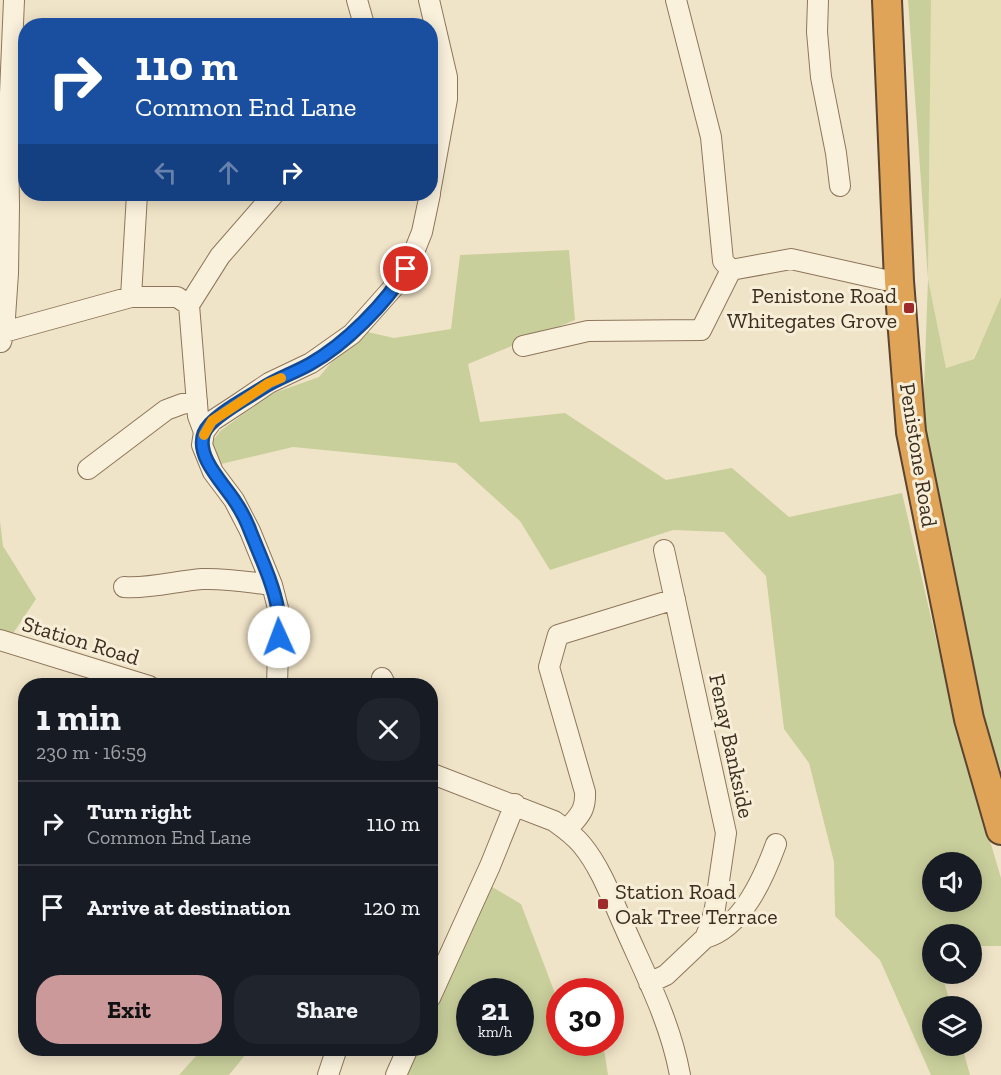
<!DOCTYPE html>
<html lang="en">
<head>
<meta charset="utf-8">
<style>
  :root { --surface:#171b24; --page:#20242c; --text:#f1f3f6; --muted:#9ea1a6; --line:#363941; --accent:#cc999b }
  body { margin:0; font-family:"Zilla Slab",serif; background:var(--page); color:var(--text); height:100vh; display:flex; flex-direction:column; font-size:22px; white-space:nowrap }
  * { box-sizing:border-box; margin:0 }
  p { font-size:20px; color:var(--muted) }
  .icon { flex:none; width:33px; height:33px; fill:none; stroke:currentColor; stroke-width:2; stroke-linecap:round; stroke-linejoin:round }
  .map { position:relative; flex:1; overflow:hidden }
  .drawer { position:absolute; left:18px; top:678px; width:420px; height:378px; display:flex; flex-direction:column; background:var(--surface); border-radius:24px; box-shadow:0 3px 15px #0003 }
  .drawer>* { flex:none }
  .guide { position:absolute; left:18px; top:18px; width:420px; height:183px; border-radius:24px; box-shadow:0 3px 15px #0003; background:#1a4fa0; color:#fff; overflow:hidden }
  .controls { position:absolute; left:922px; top:852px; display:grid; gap:12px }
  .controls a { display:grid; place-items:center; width:60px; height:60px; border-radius:50%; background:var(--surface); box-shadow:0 3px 15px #0003; font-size:30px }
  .speed { position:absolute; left:456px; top:978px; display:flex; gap:12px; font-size:30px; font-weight:700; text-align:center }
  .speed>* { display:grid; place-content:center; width:78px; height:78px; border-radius:50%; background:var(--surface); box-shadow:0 3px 15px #0003; line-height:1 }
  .speed small { font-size:15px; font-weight:400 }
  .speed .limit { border:9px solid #d22; background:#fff; color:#111 }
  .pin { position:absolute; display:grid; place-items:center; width:51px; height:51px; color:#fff; margin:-26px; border:3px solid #fff; border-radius:50%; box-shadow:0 2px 6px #0007 }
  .me { position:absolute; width:66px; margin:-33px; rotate:358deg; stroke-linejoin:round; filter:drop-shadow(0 0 4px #0008) }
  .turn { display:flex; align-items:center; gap:21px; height:126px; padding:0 18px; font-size:27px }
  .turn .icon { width:78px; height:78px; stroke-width:2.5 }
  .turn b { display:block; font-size:42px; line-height:51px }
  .lanes { display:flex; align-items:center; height:57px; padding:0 18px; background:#0003; justify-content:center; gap:30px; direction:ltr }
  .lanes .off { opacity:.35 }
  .round { display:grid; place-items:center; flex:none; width:63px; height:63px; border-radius:24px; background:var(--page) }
  .head { display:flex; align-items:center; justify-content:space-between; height:102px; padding:0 18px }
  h1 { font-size:36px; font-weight:700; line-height:45px }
  .action { display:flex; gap:12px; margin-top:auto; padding:12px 18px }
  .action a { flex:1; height:69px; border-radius:24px; background:var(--accent); color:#111; font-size:24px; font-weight:700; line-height:69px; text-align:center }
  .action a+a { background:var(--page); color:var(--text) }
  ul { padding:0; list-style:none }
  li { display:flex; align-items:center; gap:18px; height:84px; padding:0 18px; border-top:2px solid var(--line) }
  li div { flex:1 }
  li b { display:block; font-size:22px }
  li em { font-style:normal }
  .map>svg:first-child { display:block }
  .farmland { fill:#e6deb5 }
  .green { fill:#c9cf9b; fill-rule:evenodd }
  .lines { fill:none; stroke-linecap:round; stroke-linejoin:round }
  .minor-casing { stroke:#8d765c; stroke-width:22 }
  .highway-casing { stroke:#5b4430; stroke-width:32 }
  .minor { stroke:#faf1dc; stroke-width:20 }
  .highway { stroke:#e0a458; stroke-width:28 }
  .route-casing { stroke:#114b97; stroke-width:15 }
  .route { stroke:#1a73e8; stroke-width:10 }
  .slow { stroke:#f59e0b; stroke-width:10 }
  .poi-dot { fill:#9e2a2b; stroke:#f7eed8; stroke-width:2 }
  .labels { text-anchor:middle; stroke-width:6; stroke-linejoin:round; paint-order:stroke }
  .poi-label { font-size:22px; fill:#3d2e20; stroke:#f7eed8; text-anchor:end }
  .street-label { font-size:22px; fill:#3d2e20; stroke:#f7eed8 }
</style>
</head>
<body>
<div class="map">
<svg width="1001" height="1075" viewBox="0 0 1001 1075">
  <rect width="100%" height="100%" fill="#f0e4c8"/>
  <path class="farmland" d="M931 0H1001V297L973 359 946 368 928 279Z"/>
  <path class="green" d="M908 0H931L928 279 946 368 974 359 1001 297V770L982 715 963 632 923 417 928 279Z
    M569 250 575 320 468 364 480 422 565 413 666 480 732 468 789 517 902 493 957 729 1001 878V946H972V934H933V974H942L951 1006H933V1046H962L970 1075H931L880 960 835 916 834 862 809 763 784 729 766 576 724 532 673 530 550 570 520 521 456 463 293 447 221 464 212 442 220 431 271 394 319 377 359 330 394 338 451 329 460 255ZM933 862H972V902H933Z
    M0 521 3 546 36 599 12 635 0 632Z
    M489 885 521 904 556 996H559L560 1042 603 1043 608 1075H405L417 1049 430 1048 431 1017ZM470 992H520V1042H470Z
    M191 1049H250L229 1075H179L196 1056Z"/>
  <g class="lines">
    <g class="minor-casing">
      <path id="minor" d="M357 0 363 21 362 26
        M429 0 447 77V99L430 192
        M676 0 711 137 723 261 731 270 791 259 885 280 899 281
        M818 0 817 32 821 77 836 153 840 186
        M131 297 137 194
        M4 332 8 273 9 206 8 141 14 0
        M1 342 4 332 131 297H177L189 305
        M523 346 588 331 701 330 731 270
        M204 432 198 416 189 305 220 256 274 194
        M88 469 166 410 182 404 197 401
        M124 587C150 589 176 581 202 579 225 578 249 582 272 585
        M0 640 149 686
        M382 678 386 686
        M277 686 279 612 272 585 250 531 234 500 213 472 202 445 204 432 212 421 238 404 269 383 311 363 352 334 400 280 412 257 422 232 430 194
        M430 773 554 821C564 828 574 835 582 845 601 868 612 899 624 926 646 976 670 1021 680 1075
        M567 830C578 816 586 812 585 792L549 667 558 635 675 599
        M705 938C742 928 764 877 776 844
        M649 983 666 975 705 938 711 924 715 908 726 833 664 550
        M430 998 490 866 515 804
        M328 1075 337 1048
        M396 1075 408 1048"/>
    </g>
    <g class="highway-casing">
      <path id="highway" d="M887 0 899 281 911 432 969 719 1001 830"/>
    </g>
    <use href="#minor" class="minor"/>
    <use href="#highway" class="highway"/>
  </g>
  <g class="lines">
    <g class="route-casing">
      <path id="route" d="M279 637C279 628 280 619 278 610 273 583 261 558 251 533 247 522 241 510 234 500 223 483 195 456 204 433 210 417 247 398 261 389 276 379 294 373 310 364 344 345 387 303 406 269"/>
    </g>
    <use href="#route" class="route"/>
    <path class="slow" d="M204 435 212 421 269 383 281 378"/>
  </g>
  <g class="poi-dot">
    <rect x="903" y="302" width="12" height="12" rx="3"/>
    <rect x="597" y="898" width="12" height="12" rx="3"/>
  </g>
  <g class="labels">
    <g class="poi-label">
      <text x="897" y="303">Penistone Road<tspan x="897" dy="25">Whitegates Grove</tspan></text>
      <text x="615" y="899" text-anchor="start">Station Road<tspan x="615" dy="25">Oak Tree Terrace</tspan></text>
    </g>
    <g class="street-label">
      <text transform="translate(919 455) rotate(81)" y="8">Penistone Road</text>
      <text transform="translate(81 640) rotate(17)" y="8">Station Road</text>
      <text transform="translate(732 746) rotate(78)" y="8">Fenay Bankside</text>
    </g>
  </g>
</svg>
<div class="controls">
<a><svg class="icon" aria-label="sound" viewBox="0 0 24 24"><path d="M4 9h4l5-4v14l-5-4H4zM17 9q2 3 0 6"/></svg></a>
<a><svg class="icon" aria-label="search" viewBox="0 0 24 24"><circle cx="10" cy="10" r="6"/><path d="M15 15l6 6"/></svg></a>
<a><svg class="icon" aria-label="layers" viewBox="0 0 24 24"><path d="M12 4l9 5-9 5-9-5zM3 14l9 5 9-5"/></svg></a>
</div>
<div class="speed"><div>21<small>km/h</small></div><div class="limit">30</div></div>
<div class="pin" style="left:406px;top:269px;background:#d93025"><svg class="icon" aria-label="arrive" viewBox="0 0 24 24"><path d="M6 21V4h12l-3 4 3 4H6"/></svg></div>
<svg class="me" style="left:279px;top:637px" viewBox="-20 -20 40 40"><circle r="19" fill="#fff"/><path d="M0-13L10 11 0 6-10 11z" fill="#1a73e8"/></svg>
<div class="guide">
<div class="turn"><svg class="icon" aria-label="right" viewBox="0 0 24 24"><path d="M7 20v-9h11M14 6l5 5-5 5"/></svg><div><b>110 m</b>Common End Lane</div></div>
<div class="lanes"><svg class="icon off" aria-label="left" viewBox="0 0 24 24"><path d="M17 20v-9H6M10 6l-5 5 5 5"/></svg><svg class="icon off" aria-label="ahead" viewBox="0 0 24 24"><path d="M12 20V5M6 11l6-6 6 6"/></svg><svg class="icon" aria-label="right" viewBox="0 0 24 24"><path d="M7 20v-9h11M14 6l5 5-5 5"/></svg></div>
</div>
<section class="drawer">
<div class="head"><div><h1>1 min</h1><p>230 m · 16:59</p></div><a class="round"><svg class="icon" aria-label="close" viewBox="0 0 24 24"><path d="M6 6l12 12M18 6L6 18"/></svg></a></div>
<ul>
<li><svg class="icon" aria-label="right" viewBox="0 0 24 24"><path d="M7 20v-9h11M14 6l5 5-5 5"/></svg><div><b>Turn right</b><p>Common End Lane</p></div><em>110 m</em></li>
<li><svg class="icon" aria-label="arrive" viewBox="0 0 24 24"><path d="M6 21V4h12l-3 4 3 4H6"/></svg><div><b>Arrive at destination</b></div><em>120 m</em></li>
</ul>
<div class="action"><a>Exit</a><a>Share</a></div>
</section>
</div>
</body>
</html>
